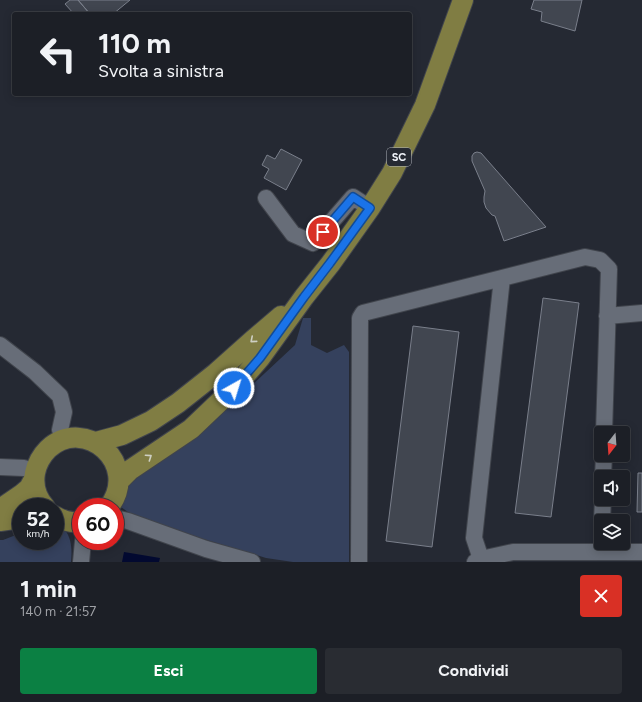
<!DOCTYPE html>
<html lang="it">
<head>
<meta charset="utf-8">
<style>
  :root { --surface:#1c1f26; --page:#292c32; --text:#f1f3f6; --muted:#a0a2a7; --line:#3a3d43; --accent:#0b8043 }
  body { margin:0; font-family:Figtree,sans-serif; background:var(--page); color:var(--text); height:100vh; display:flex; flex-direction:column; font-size:15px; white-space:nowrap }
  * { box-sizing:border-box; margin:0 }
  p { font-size:13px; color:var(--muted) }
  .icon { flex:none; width:22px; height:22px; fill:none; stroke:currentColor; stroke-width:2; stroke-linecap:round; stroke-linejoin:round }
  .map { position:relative; height:562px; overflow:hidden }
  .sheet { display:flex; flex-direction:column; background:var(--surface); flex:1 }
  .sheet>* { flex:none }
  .top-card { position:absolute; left:12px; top:12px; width:400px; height:84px; border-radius:4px; box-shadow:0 2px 10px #0003,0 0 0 1px var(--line); background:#1c1f26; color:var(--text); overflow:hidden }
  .needle { width:26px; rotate:197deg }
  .controls { position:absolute; left:594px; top:426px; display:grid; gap:8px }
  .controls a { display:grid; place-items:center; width:36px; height:36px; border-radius:4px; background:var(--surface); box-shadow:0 2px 10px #0003,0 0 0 1px var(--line); font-size:20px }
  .speed { position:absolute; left:12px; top:498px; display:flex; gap:8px; font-size:20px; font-weight:700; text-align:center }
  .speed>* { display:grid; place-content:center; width:52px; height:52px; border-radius:50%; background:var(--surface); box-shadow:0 2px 10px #0003,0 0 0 1px var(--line); line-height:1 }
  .speed small { font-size:10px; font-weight:400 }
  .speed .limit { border:6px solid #d22; background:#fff; color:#111 }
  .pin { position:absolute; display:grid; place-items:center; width:34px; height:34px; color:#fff; margin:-17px; border:2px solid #fff; border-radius:50%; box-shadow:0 1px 4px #0007 }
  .me { position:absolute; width:44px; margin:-22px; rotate:39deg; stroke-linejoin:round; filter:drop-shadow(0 0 3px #0008) }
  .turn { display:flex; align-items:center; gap:14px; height:84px; padding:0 20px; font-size:18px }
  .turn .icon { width:52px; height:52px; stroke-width:2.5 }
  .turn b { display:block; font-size:28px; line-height:34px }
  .round { display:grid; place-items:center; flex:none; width:42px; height:42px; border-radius:4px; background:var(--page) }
  .headline { display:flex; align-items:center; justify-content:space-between; height:68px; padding:0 20px }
  h1 { font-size:24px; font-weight:700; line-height:30px }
  .primary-button { display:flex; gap:8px; margin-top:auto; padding:8px 20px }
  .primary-button a { flex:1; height:46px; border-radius:4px; background:var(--accent); color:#fff; font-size:16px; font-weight:700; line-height:46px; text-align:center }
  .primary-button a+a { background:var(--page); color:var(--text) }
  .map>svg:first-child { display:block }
  .green { fill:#35415d }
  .water { fill:#020930 }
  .building { fill:#414650; stroke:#7a7f8b }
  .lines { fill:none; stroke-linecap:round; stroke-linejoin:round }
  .minor-casing { stroke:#40444c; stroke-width:18 }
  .major-casing { stroke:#40444c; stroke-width:22 }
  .minor { stroke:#676d78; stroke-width:16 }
  .major { stroke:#807d43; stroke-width:20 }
  .oneway { stroke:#ced0c3 }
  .route-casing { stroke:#114b97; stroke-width:10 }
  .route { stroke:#1a73e8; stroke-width:7 }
  .labels { text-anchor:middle; stroke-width:4; stroke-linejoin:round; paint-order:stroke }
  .shield { fill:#252933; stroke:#b3b6be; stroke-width:1 }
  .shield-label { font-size:11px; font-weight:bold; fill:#f0f3fa }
</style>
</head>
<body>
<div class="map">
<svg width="642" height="562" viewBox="0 0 642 562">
  <rect width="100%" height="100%" fill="#252933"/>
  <path class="green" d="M303 318H311V345L327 353 344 345 349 352V562H293L266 558 197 537 132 515 121 507C126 496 128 487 129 476L223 412 295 345Z
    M55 529 65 530C72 539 72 551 71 562H0V540H3L21 533V541H55Z"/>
  <path class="water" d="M124 552 160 558 159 562H122Z"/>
  <path class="building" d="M70 0H78L90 14H74L65 4Z
    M78 0H130L113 14H90Z
    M534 0H582L575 31 541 21 542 12 531 9Z
    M281 149 302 160 286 190 264 178 269 169 262 165 267 155 275 159Z
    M477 152 481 153 546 227 504 241 495 216 492 215 486 208 484 202V197L485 191 472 161V156L474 153Z
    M543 298 579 303 551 517 515 513Z
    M413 326 459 332 432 547 386 541Z
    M638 473H642V512H637Z"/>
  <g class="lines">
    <g class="minor-casing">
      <path id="minor" d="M266 198 293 234 313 243 353 197 370 208
        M607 316 642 313
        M0 345 35 372 60 396 64 412 60 430
        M0 467 24 468
        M603 477 604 455
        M115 518 128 521 206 549 252 562
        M602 521 603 499
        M481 559 474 538 502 278
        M81 562 83 541
        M359 562 360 318 363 313 585 257 600 260 609 269 604 433
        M475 562 481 559 513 552H642"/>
    </g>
    <g class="major-casing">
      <path id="major" d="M96 442 122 435 151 421 178 403 216 373 253 340 281 316
        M119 481 130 470 191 429 234 388 260 358 304 297 331 263 370 208 392 173 425 105 463 0
        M45 507C36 497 33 485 35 473 37 463 42 455 48 449 85 415 141 464 109 507
        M0 509 22 494 29 488 34 479
        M55 516C63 521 72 523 81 522
        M0 521 21 518"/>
    </g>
    <use href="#minor" class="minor"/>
    <use href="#major" class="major"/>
  </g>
  <defs><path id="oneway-chevron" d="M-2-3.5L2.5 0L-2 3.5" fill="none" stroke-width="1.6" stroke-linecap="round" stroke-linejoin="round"/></defs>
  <g class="oneway">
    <use href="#oneway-chevron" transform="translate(253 340) rotate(139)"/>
    <use href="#oneway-chevron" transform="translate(149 457) rotate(-34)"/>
  </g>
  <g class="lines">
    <g class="route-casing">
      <path id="route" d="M234 388 260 358 304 297 330 263 370 208 353 197 323 232"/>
    </g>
    <use href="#route" class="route"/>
  </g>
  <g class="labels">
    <rect class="shield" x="387" y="148" width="24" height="18" rx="3"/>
    <g class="shield-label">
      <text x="399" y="161">SC</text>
    </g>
  </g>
</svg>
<div class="controls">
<a><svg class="needle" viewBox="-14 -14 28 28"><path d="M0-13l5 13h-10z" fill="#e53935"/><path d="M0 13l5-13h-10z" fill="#a0a2a7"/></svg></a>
<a><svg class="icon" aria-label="sound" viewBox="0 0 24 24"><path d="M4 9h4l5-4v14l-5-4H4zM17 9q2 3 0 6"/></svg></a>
<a><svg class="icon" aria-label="layers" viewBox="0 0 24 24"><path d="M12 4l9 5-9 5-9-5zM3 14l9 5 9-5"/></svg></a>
</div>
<div class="speed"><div>52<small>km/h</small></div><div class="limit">60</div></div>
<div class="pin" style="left:323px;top:232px;background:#d93025"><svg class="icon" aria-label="arrive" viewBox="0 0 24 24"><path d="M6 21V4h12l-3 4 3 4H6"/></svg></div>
<svg class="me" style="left:234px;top:388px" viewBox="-20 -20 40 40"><circle r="17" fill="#1a73e8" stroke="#fff" stroke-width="3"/><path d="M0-11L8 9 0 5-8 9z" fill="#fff"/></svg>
<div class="top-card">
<div class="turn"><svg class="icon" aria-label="left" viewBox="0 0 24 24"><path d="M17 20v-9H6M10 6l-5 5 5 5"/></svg><div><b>110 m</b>Svolta a sinistra</div></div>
</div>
</div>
<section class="sheet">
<div class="headline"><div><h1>1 min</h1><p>140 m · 21:57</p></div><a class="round" style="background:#d93025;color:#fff"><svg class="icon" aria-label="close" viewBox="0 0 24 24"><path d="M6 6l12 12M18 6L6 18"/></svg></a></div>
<div class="primary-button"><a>Esci</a><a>Condividi</a></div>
</section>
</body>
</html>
